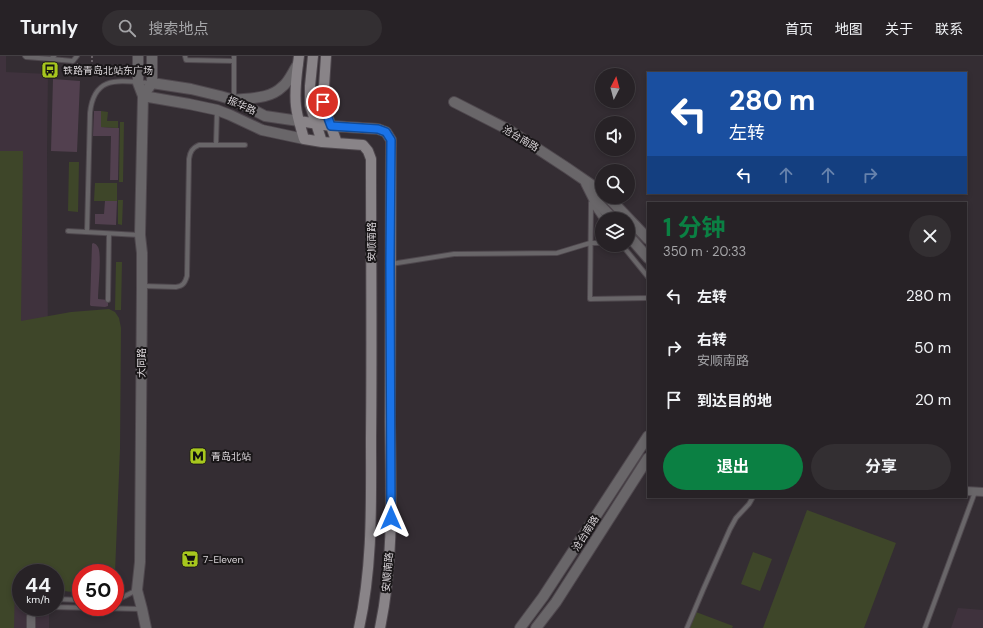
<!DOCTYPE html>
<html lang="zh">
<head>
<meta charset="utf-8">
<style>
  :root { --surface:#272226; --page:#332f32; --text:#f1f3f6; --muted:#a4a4a7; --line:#433f43; --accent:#0b8043 }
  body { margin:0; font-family:"DM Sans","Noto Sans SC",sans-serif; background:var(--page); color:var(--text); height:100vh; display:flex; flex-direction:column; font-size:15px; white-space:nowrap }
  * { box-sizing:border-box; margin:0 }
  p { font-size:13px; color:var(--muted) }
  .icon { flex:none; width:22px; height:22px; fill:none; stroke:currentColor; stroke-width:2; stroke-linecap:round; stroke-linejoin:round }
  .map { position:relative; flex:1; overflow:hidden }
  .details { position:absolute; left:647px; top:146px; width:320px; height:296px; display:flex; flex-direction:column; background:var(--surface); border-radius:0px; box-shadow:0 2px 6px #0003,0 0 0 1px var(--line) }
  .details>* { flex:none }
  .hud { position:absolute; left:647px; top:16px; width:320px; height:122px; border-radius:0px; box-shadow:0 2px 6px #0003,0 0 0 1px var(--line); background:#1a4fa0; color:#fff; overflow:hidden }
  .needle { width:26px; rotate:6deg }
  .buttons { position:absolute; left:595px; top:12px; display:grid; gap:8px }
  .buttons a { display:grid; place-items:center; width:40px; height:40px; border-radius:50%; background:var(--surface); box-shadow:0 2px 6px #0003,0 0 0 1px var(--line); font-size:20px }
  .speed { position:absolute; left:12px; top:508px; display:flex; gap:8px; font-size:20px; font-weight:700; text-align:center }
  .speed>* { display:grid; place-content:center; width:52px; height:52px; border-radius:50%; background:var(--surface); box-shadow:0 2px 6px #0003,0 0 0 1px var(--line); line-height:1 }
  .speed small { font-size:10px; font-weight:400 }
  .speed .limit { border:6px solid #d22; background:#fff; color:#111 }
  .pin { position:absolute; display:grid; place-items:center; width:34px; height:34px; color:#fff; margin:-17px; border:2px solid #fff; border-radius:50%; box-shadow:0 1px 4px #0007 }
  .me { position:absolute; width:44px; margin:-22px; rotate:0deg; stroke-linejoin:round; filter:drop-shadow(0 0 3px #0008) }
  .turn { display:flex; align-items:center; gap:14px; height:84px; padding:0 16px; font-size:18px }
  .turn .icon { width:52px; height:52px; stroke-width:2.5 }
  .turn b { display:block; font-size:28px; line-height:34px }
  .lanes { display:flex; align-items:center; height:38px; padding:0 16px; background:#0003; justify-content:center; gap:20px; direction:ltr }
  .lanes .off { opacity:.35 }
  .round { display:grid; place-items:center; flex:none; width:42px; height:42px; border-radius:21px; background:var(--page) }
  .headline { display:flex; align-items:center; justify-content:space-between; height:68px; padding:0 16px }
  h1 { font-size:24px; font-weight:700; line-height:30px; color:var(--accent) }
  .button { display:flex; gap:8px; margin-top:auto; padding:8px 16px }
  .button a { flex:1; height:46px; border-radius:24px; background:var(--accent); color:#fff; font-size:16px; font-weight:700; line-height:46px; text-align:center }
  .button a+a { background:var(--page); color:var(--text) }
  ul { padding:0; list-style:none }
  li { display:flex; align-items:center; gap:12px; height:52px; padding:0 16px }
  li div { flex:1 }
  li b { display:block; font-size:15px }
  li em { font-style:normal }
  header { display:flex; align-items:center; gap:24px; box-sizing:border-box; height:56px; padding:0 20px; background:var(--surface); border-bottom:1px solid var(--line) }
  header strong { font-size:19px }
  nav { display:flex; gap:22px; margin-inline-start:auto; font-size:14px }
  .search { width:280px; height:36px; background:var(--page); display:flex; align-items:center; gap:10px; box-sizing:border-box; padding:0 14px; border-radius:22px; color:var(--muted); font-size:15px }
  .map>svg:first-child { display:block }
  .built { fill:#3f323d }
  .green { fill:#52404f }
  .building { fill:#3e4629 }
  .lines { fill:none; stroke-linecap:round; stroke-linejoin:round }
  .service-casing { stroke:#4f484e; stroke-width:6 }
  .minor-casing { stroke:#4f484e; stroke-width:10 }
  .tertiary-casing { stroke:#4f484e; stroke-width:12 }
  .secondary-casing { stroke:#4f484e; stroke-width:12 }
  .path { stroke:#797378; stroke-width:1.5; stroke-dasharray:2 2; stroke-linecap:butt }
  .service { stroke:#696669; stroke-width:4 }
  .minor { stroke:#696669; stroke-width:8 }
  .tertiary { stroke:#696669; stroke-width:10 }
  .secondary { stroke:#898488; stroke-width:10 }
  .route-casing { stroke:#114b97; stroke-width:10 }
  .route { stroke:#1a73e8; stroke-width:7 }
  .labels { text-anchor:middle; stroke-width:4; stroke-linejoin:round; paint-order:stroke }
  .poi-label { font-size:10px; fill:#dad5d9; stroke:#1a1719; text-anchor:start }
  .street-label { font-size:10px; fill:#dad5d9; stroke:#1a1719 }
</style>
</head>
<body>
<header>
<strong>Turnly</strong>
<div class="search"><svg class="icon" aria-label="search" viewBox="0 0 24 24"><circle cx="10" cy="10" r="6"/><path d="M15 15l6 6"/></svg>搜索地点</div>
<nav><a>首页</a><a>地图</a><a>关于</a><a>联系</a></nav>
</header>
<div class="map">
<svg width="983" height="572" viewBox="0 0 983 572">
  <rect width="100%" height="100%" fill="#342d33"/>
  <path class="built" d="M0 0H6V16L48 18 47 95 49 517H21V551H49V572H0Z
    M958 552 983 554V572H951Z"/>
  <path class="green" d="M53 23 80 25 77 96 51 95Z
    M94 55H101V71L119 72 118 124H110L111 80H93Z
    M105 145H117L116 169 95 168V158H104Z
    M93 187C96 188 96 188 98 191 102 198 98 233 98 243L108 244V250L105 251 91 250 90 249 92 188Z"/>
  <path class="building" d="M101 55 108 56 107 65H118V72L101 71Z
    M120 66H124L123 126H119Z
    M0 95H23L21 265 71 256 109 253 115 256 119 262 121 272 120 393 115 517H81V537L55 534V517H21V529L15 528 14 572H0Z
    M69 106H79L78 156 68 155Z
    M95 127H117V145H94Z
    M118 144H123L122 169 118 168Z
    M116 206H122L121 254H115Z
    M807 454 896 487 864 572H763Z
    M753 496 772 503 760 535 741 528Z
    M696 556 733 570 732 572H690Z"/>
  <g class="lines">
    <g class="service-casing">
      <path id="service" d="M25 0 26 1 51 3 54 0
        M185 0 186 4 234 5
        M51 3 73 5 77 0
        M234 44V0
        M216 89 217 55
        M591 147 590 243 648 242
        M591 147 602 163
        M68 175 139 179
        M87 176 90 57C94 18 120 25 150 27
        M622 189 648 221
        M391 208 454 198 557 197 590 187H602
        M142 230 176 231C183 230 185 227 187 220L189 103C190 96 192 92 199 89H245
        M108 244 109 178
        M55 543 81 544
        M115 544H117L137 534
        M49 551 142 553
        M31 561V551
        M687 572 703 534 730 473 736 462 749 448 753 441
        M925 572 975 436"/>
    </g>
    <g class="minor-casing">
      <path id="minor" d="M966 435 983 436
        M31 572V561"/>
    </g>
    <g class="tertiary-casing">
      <path id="tertiary" d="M138 0V27L143 40 189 48 217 54 230 59 262 74 304 83
        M152 27 191 33 220 40 234 44 265 60 299 65
        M234 44C250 42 270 43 282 31 289 26 293 15 298 8
        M454 46 509 74 567 112 602 136
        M586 127 594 143 613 163
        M608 141 648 183
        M628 179 648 202
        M146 572 142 553 137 534 140 506 142 230V197L140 179 143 40 152 27V0
        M520 572 543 541 648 380
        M536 572 556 546 648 402"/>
    </g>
    <g class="secondary-casing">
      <path id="secondary" d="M299 0C297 16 294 34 296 50 297 61 301 72 304 83L322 86 363 89 368 95 371 103C371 196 372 289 371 382 371 446 373 509 359 572
        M313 0 310 30V49L322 86
        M326 0 323 46 324 51 337 87
        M299 65 331 70 378 73 386 76 391 84C390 178 390 272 390 366 391 435 394 505 380 572"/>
    </g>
    <path class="path" d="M92 0V17L114 19
      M77 8 91 17"/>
    <use href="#service" class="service"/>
    <use href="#minor" class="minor"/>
    <use href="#tertiary" class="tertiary"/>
    <use href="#secondary" class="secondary"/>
  </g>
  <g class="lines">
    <g class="route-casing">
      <path id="route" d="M323 46 324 51 331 70 378 73 386 76 391 84 390 208 391 462"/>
    </g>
    <use href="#route" class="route"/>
  </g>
  <defs>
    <g id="bus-square" transform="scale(0.9)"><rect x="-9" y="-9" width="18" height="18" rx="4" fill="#a7c71e" stroke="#1a1719"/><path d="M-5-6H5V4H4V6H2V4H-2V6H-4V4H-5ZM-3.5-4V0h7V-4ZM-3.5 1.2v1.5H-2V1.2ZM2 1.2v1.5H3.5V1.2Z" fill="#111"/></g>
    <g id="metro-square" transform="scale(0.9)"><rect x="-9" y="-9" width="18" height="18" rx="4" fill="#a7c71e" stroke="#1a1719"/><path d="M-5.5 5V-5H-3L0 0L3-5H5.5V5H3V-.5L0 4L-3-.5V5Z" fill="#111"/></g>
    <g id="supermarket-square" transform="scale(0.9)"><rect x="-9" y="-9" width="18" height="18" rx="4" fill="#a7c71e" stroke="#1a1719"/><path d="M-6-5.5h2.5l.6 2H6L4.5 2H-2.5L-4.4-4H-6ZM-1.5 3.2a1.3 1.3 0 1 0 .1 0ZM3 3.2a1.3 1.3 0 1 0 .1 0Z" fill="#111"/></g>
  </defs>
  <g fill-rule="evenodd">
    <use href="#bus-square" x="50" y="14"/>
    <use href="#metro-square" x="198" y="400"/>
    <use href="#supermarket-square" x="190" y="503"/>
  </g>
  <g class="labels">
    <g class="poi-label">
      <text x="63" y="18">铁路青岛北站东广场</text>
      <text x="211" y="404">青岛北站</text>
      <text x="203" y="507">7-Eleven</text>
    </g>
    <g class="street-label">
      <text transform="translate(242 49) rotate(24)" y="4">振华路</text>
      <text transform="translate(521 82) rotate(31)" y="4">沧台南路</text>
      <text transform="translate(371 186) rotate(-90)" y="4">安顺南路</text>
      <text transform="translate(141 307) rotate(-90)" y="4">大同路</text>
      <text transform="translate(585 477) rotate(-57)" y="4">沧台南路</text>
      <text transform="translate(387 516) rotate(-85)" y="4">安顺南路</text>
    </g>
  </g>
</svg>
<div class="buttons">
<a><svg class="needle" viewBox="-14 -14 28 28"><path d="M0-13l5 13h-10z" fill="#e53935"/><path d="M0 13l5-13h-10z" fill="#a4a4a7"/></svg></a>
<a><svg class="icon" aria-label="sound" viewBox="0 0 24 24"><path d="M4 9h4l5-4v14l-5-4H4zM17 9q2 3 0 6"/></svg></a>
<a><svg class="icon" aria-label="search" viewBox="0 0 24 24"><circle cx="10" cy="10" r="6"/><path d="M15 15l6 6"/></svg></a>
<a><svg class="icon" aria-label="layers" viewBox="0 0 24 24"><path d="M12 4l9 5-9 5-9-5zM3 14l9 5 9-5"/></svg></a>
</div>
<div class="speed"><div>44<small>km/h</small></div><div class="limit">50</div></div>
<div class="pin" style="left:323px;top:46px;background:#d93025"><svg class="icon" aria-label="arrive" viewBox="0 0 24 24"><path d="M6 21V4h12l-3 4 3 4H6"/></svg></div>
<svg class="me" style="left:391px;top:462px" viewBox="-20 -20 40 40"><path d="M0-17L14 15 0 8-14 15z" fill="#1a73e8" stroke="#fff" stroke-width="4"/></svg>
<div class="hud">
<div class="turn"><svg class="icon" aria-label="left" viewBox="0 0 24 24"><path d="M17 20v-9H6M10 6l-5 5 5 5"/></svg><div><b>280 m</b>左转</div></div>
<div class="lanes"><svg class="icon" aria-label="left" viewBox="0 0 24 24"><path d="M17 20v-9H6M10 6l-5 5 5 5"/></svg><svg class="icon off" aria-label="ahead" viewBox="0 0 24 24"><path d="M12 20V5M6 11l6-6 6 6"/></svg><svg class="icon off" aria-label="ahead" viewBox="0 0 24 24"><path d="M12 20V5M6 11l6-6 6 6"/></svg><svg class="icon off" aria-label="right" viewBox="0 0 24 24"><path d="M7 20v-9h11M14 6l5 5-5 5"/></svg></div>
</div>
<section class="details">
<div class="headline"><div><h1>1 分钟</h1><p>350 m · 20:33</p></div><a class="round"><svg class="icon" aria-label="close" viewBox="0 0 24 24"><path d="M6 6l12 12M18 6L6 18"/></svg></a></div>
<ul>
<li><svg class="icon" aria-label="left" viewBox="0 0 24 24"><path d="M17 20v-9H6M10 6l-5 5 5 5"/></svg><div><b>左转</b></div><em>280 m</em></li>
<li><svg class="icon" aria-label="right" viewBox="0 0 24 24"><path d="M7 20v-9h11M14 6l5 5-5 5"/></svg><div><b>右转</b><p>安顺南路</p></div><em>50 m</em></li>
<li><svg class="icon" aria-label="arrive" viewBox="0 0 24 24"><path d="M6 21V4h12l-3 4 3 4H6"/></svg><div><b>到达目的地</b></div><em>20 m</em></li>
</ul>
<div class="button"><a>退出</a><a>分享</a></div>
</section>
</div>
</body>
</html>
